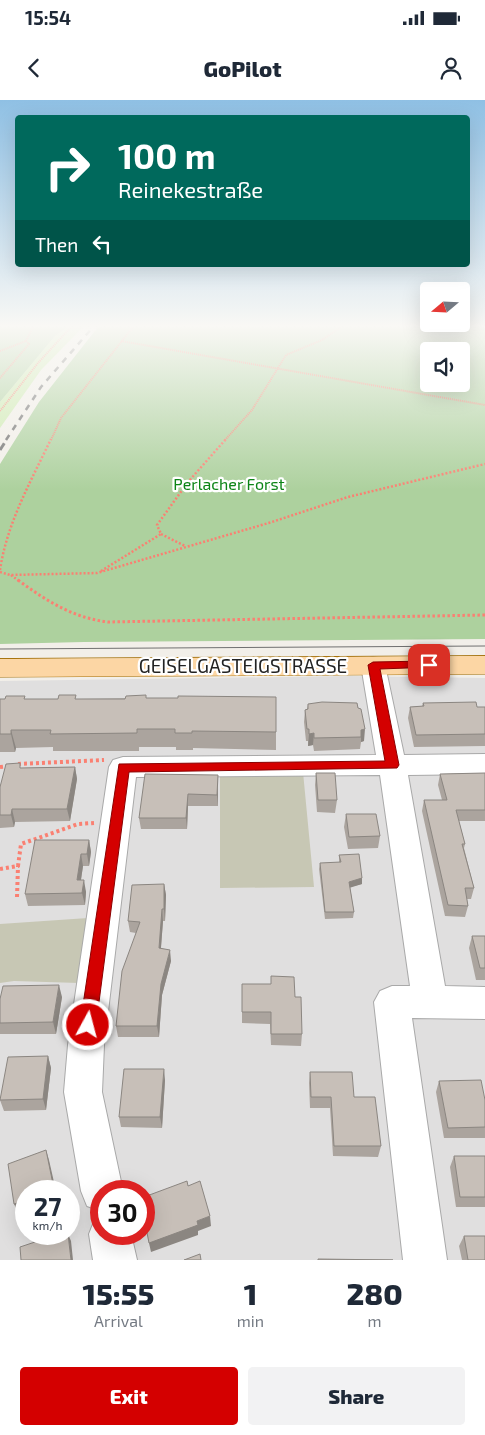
<!DOCTYPE html>
<html lang="en">
<head>
<meta charset="utf-8">
<style>
  :root { --surface:#fff; --page:#f2f2f3; --text:#1f2937; --muted:#747a83; --accent:#d40000 }
  body { margin:0; font-family:"Exo 2",sans-serif; background:var(--page); color:var(--text); height:100vh; display:flex; flex-direction:column; font-size:19px; white-space:nowrap }
  * { box-sizing:border-box; margin:0 }
  p { font-size:16px; color:var(--muted) }
  .icon { flex:none; width:28px; height:28px; fill:none; stroke:currentColor; stroke-width:2; stroke-linecap:round; stroke-linejoin:round }
  .map { position:relative; height:1160px; overflow:hidden }
  .panel { display:flex; flex-direction:column; background:var(--surface); flex:1 }
  .panel>* { flex:none }
  .top-card { position:absolute; left:15px; top:15px; width:455px; height:152px; border-radius:5px; box-shadow:0 5px 20px #0002; background:#00695c; color:#fff; overflow:hidden }
  .needle { width:32px; rotate:251deg }
  .tools { position:absolute; left:420px; top:182px; display:grid; gap:10px }
  .tools a { display:grid; place-items:center; width:50px; height:50px; border-radius:5px; background:var(--surface); box-shadow:0 5px 20px #0002; font-size:25px }
  .speed { position:absolute; left:15px; top:1080px; display:flex; gap:10px; font-size:25px; font-weight:700; text-align:center }
  .speed>* { display:grid; place-content:center; width:65px; height:65px; border-radius:50%; background:var(--surface); box-shadow:0 5px 20px #0002; line-height:1 }
  .speed small { font-size:12px; font-weight:400 }
  .speed .limit { border:8px solid #d22; background:#fff; color:#111 }
  .pin { position:absolute; display:grid; place-items:center; width:42px; height:42px; color:#fff; margin:-21px; border-radius:10px; box-shadow:0 2px 8px #0006 }
  .me { position:absolute; width:55px; margin:-28px; rotate:7deg; stroke-linejoin:round; filter:drop-shadow(0 0 4px #0008) }
  .turn { display:flex; align-items:center; gap:18px; height:105px; padding:0 20px; font-size:22px }
  .turn .icon { width:65px; height:65px; stroke-width:2.5 }
  .turn b { display:block; font-size:35px; line-height:42px }
  .then { display:flex; align-items:center; height:48px; padding:0 20px; background:#0003; gap:10px; font-size:19px }
  .eta { display:flex; justify-content:space-evenly; align-items:center; height:85px; text-align:center }
  .eta b { font-size:30px; font-weight:800; line-height:35px }
  .primary-button { display:flex; gap:10px; margin-top:auto; padding:10px 20px }
  .primary-button a { flex:1; height:58px; border-radius:5px; background:var(--accent); color:#fff; font-size:20px; font-weight:800; line-height:58px; text-align:center }
  .primary-button a+a { background:var(--page); color:var(--text) }
  .status { display:flex; justify-content:space-between; align-items:center; height:35px; padding:0 25px; background:var(--surface); direction:ltr }
  .status svg { height:14px; fill:currentColor }
  header { display:flex; justify-content:space-between; align-items:center; height:65px; padding:0 20px; background:var(--surface); font-size:22px; font-weight:800 }
  .map>svg:first-child { display:block }
  .residential { fill:#e0dfdf; fill-rule:evenodd }
  .construction { fill:#c7c7b4 }
  .grass { fill:#cdebb0 }
  .forest { fill:#add19e; fill-rule:evenodd }
  .lines { fill:none; stroke-linecap:round; stroke-linejoin:round }
  .minor-casing { stroke:#a9a9a9; stroke-width:2 }
  .major-casing { stroke:#a06b00; stroke-width:1 }
  .path-far3 { stroke:#fa8072; stroke-width:2; stroke-dasharray:1 1; stroke-linecap:butt }
  .path-far2 { stroke:#fa8072; stroke-width:2.5; stroke-dasharray:2 2; stroke-linecap:butt }
  .path-far1 { stroke:#fa8072; stroke-width:3; stroke-dasharray:2.5 2.5; stroke-linecap:butt }
  .path { stroke:#fa8072; stroke-width:4; stroke-dasharray:3 3; stroke-linecap:butt }
  .minor { fill:#fff; fill-rule:evenodd }
  .major { fill:#fcd6a4; fill-rule:evenodd }
  .tram { stroke:#707070; stroke-width:1 }
  .rail-far1 { stroke:#707070; stroke-width:2.5; stroke-dasharray:6 6; stroke-linecap:butt }
  .rail { stroke:#707070; stroke-width:3; stroke-dasharray:8 8; stroke-linecap:butt }
  .wall { fill:#aba49e }
  .shaded-wall { fill:#8b8681 }
  .building { fill:#c7bfb8; stroke:#8b8681 }
  .route { fill:#d40000; stroke:#8a0000 }
  .labels { text-anchor:middle; stroke-width:4.5; stroke-linejoin:round; paint-order:stroke }
  .far-park-label { font-size:16px; fill:#0c8416; stroke:#fff }
  .street-label { font-size:19px; fill:#222; stroke:#fff }
</style>
</head>
<body>
<div class="status"><b>15:54</b><svg viewBox="0 0 49 12"><path d="M0 12V9h3v3zM5 12V6h3v6zM10 12V3h3v9zM15 12V0h3v12zM26 1h20v11H26zM47 4h2v5h-2z"/></svg></div>
<header><svg class="icon" aria-label="back" viewBox="0 0 24 24"><path d="M15 5l-7 7 7 7"/></svg>GoPilot<svg class="icon" aria-label="person" viewBox="0 0 24 24"><circle cx="12" cy="8" r="4"/><path d="M4 21q1-7 8-7t8 7"/></svg></header>
<div class="map">
<svg width="485" height="1160" viewBox="0 0 485 1160">
  <rect width="100%" height="100%" fill="#f2efe9"/>
  <path class="residential" d="M351 576 485 578V1160H0V581ZM26 1091H69V1134H26ZM101 1091H144V1134H101Z"/>
  <path class="construction" d="M303 672 314 787 220 788V673Z
    M88 818 79 883 14 881 0 883V824Z"/>
  <path class="grass" d="M68 227H83L41 270 0 328V302L55 236Z"/>
  <path class="forest" d="M0 227H68L55 236 0 302Z
    M98 227H485V539L84 542 0 544V364L39 302ZM429 251H461V284H429Z"/>
  <g class="lines">
    <g class="minor-casing">
      <path id="minor" d="M373 557 382 559 385 565 404 655 485 654V674L408 675 445 886 485 887V919L412 918 447 1160H403L374 902 380 891 392 886H410L380 675 136 677 104 945 102 992 123 1091H101V1111L87 1106 81 1091 64 992 68 945 109 667 113 660 123 657 376 655 361 565 364 559Z
        M101 1116V1134H131L137 1160H93L89 1134 95 1119Z"/>
    </g>
    <g class="major-casing">
      <path id="major" d="M485 556V574L0 577V559Z"/>
    </g>
    <path class="path-far3" d="M121 241 485 305
      M0 251 26 241 33 227
      M0 278 29 244 26 241
      M0 311 38 263 71 227
      M51 340 61 318 133 227
      M225 340 252 310 286 255 322 240 341 227"/>
    <path class="path-far2" d="M161 434 185 446
      M0 470C7 423 31 381 51 339
      M101 471 161 434 157 425 188 382 226 339
      M0 472 10 475 97 473 272 422 348 397 485 364
      M11 475 19 481"/>
    <path class="path-far1" d="M18 480C45 500 73 518 108 522L485 515"/>
    <path class="path" d="M18 664 104 660
      M0 667 9 666
      M0 769 18 766 21 744 78 724 94 723
      M17 797 18 766"/>
    <use href="#minor" class="minor"/>
    <use href="#major" class="major"/>
    <path class="tram" d="M0 549 485 546"/>
    <path class="rail-far1" d="M6 340 41 287 93 227"/>
    <path class="rail" d="M0 350 7 339"/>
  </g>
  <path class="wall" d="M146 598 276 632V650L193 648V650H176V647H139V651H53V647L16 648 15 652H0V599H77Z
    M357 603 364 641 361 642 360 649 314 651 313 645 308 646V641H306L304 622 305 610 307 609 308 604Z
    M423 603 477 607H485V646L414 647 408 618 410 607 422 606Z
    M75 667 77 679 70 721 15 722 14 727 0 728V687L21 668Z
    M316 673 337 700 335 713 317 712 315 685Z
    M485 673V721H459L465 744 464 748 474 788 471 799H467L468 806 465 817 445 816 422 711 424 700H442L438 685 440 674Z
    M218 675V706H188L187 729H141L139 718Z
    M346 714 380 736 378 748 348 749 344 727Z
    M89 740 91 752 89 766H83L81 780 86 792 85 805 28 806 25 794Z
    M339 755 362 778V784L350 787 354 812 353 818 325 819 319 769 320 763H339Z
    M164 784 166 795 165 821H163L161 848 171 861 162 895 159 937H118L116 926 136 833 130 832 128 821Z
    M472 836H485V880H476L469 848Z
    M271 876 295 897 302 934 301 946 271 945 270 924 242 923V884H271Z
    M62 897 56 934H0V899Z
    M48 956 51 968 46 1010 4 1011 0 1000Z
    M310 972 354 997 381 1046 378 1057 333 1056 330 1008H310L309 983Z
    M165 980 162 1028 121 1027 119 1017Z
    M439 981 485 1000V1038H444L436 992Z
    M454 1056H485V1107H456L450 1067Z
    M464 1136 485 1160H462L459 1146Z"/>
  <path class="shaded-wall" d="M365 629 364 641 361 642V630Z
    M11 630 16 648 15 652 11 634Z
    M314 633 313 645 308 646 309 634Z
    M75 667 77 679 70 721 67 709Z
    M218 675V706L217 695Z
    M188 694V706L187 729 186 718Z
    M12 709 15 722 14 727 11 715Z
    M89 740 91 752 89 766 87 754Z
    M81 754 83 766 79 792 77 780Z
    M362 778V784L349 788V782Z
    M84 780 86 792 85 805 82 793Z
    M164 784 166 795 165 821 164 809Z
    M162 809 163 821 160 859 159 848Z
    M170 850 171 861 162 895 159 937 157 926 161 884Z
    M59 885 62 897 56 934 53 922Z
    M48 956 51 968 46 1010 43 999Z
    M164 969 165 980 162 1028 160 1017Z
    M46 1050 49 1060 56 1091H48Z
    M26 1100V1111L19 1114 14 1104Z
    M210 1116 211 1126 198 1131V1135L151 1152 149 1143 197 1121Z
    M68 1134 71 1141 73 1160H71Z"/>
  <path class="building" d="M59 595H76L75 599H125L126 596 146 595V598H178V596L276 597V632L192 631V633H175V629H137V633L50 634 51 630H11V634H0V599H5L6 596H25L24 599H58Z
    M322 602 357 603 358 608 361 609 365 629 361 630V637L314 638V633L309 634V629H307L305 610 308 609V604Z
    M476 602 477 607H485V634L416 635 410 607 424 606 423 603Z
    M20 663V668L75 667 67 709H12L11 715H0V687L6 664Z
    M316 673H335L337 700H318Z
    M485 673V710H456L465 744H462L474 788H465L468 806 448 805 424 700H447L440 674Z
    M145 674 218 675 217 695 188 694 186 718H139Z
    M346 714H376L380 736 349 737Z
    M35 740H89L87 754H81L77 780H84L82 793 25 794Z
    M359 754 362 778 349 782 354 812H325L320 763 341 762 339 755Z
    M164 784V809H162L159 848 170 850 161 884 157 926H116L122 871 140 822 128 821 132 785Z
    M472 836H485V868H480Z
    M271 876 294 877 295 897H301L302 934H271V912H242V884H271Z
    M59 885 53 922 0 923V899L3 886Z
    M48 956 43 999 0 1000 8 957Z
    M124 969H164L160 1017H119Z
    M310 972H352L354 997H375L381 1046H334L331 997H311Z
    M481 980 485 1000V1027L448 1028 439 981Z
    M46 1050 54 1089 48 1091H26V1100L14 1104 8 1064Z
    M454 1056H485V1097H460Z
    M187 1081 188 1086 200 1081 210 1116 197 1121 198 1125 149 1143 144 1117V1097Z
    M59 1134H68L71 1160H21L20 1147Z
    M464 1136H485V1160H468Z
    M200 1154 201 1160H184Z
    M318 1159 393 1160H318Z"/>
  <linearGradient id="sky" x2="0" y2="1"><stop stop-color="#8fc0e4"/><stop offset="0.58" stop-color="#f9f8f5"/><stop offset="1" stop-color="#f9f8f5" stop-opacity="0"/></linearGradient>
  <rect width="485" height="390" fill="url(#sky)"/>
  <path class="route" d="M429 561 435 565 433 567 380 569 399 665 397 668 129 672 96 925 94 931 88 933 82 931 80 925 119 664 385 661 368 565 373 562Z"/>
  <g class="labels">
    <g class="far-park-label">
      <text x="229" y="390">Perlacher Forst</text>
    </g>
    <g class="street-label">
      <text x="243" y="573">GEISELGASTEIGSTRASSE</text>
    </g>
  </g>
</svg>
<div class="tools">
<a><svg class="needle" viewBox="-14 -14 28 28"><path d="M0-13l5 13h-10z" fill="#e53935"/><path d="M0 13l5-13h-10z" fill="#747a83"/></svg></a>
<a><svg class="icon" aria-label="sound" viewBox="0 0 24 24"><path d="M4 9h4l5-4v14l-5-4H4zM17 9q2 3 0 6"/></svg></a>
</div>
<div class="speed"><div>27<small>km/h</small></div><div class="limit">30</div></div>
<div class="pin" style="left:429px;top:565px;background:#d93025"><svg class="icon" aria-label="arrive" viewBox="0 0 24 24"><path d="M6 21V4h12l-3 4 3 4H6"/></svg></div>
<svg class="me" style="left:88px;top:925px" viewBox="-20 -20 40 40"><circle r="17" fill="#d40000" stroke="#fff" stroke-width="3"/><path d="M0-11L8 9 0 5-8 9z" fill="#fff"/></svg>
<div class="top-card">
<div class="turn"><svg class="icon" aria-label="right" viewBox="0 0 24 24"><path d="M7 20v-9h11M14 6l5 5-5 5"/></svg><div><b>100 m</b>Reinekestraße</div></div>
<div class="then">Then<svg class="icon" aria-label="left" viewBox="0 0 24 24"><path d="M17 20v-9H6M10 6l-5 5 5 5"/></svg></div>
</div>
</div>
<section class="panel">
<div class="eta">
<div><b>15:55</b><p>Arrival</p></div>
<div><b>1</b><p>min</p></div>
<div><b>280</b><p>m</p></div>
</div>
<div class="primary-button"><a>Exit</a><a>Share</a></div>
</section>
</body>
</html>
